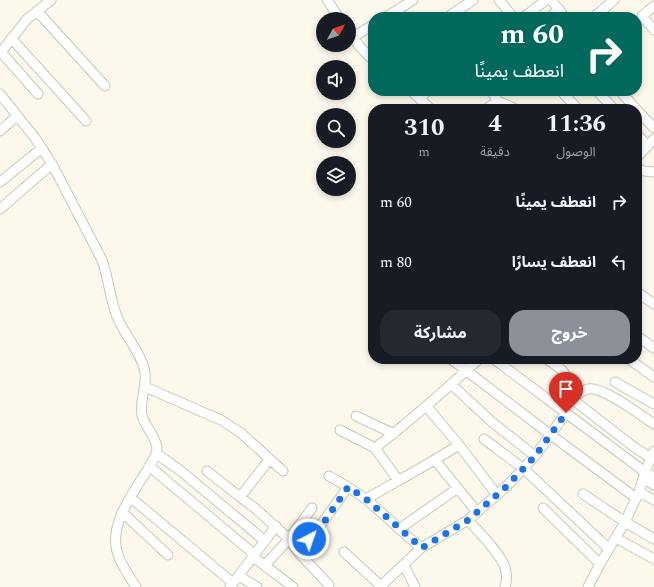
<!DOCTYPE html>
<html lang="ar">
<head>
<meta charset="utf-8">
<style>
  :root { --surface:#171b24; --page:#242831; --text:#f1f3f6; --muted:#9ea1a6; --accent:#8c9099 }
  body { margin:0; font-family:Spectral,"Noto Sans Arabic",serif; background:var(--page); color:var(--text); direction:rtl; height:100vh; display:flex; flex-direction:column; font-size:15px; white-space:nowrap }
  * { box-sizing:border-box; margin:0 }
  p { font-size:13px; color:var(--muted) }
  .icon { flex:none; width:22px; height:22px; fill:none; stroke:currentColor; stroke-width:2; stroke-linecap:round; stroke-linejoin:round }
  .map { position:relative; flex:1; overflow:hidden; direction:ltr }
  .details { position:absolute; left:368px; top:104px; width:274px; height:260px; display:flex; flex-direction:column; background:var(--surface); border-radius:16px; box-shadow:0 2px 6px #0003; direction:rtl }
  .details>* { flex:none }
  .hud { position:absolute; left:368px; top:12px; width:274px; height:84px; border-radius:16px; box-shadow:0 2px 6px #0003; direction:rtl; background:#00695c; color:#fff; overflow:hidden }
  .needle { width:26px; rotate:50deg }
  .fabs { position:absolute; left:316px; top:12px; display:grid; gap:8px }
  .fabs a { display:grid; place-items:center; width:40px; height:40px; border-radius:50%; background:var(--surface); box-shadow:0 2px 6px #0003; font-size:20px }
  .pin { position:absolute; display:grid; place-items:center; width:34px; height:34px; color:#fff; margin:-41px -17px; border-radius:50% 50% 50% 0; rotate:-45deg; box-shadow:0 0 4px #0007 }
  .pin .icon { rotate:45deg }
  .me { position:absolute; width:44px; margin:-22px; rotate:41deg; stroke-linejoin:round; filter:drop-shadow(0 0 3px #0008) }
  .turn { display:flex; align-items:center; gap:14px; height:84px; padding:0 12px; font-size:18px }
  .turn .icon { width:52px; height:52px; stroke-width:2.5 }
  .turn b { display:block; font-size:28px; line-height:34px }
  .eta { display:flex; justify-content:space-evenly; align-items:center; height:68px; text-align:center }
  .eta b { font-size:24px; font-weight:700; line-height:28px }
  .action { display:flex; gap:8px; margin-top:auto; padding:8px 12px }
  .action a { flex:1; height:46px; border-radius:16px; background:var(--accent); color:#fff; font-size:16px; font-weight:700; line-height:46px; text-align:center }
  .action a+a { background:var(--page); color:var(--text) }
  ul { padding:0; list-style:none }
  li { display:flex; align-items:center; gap:12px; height:60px; padding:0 12px }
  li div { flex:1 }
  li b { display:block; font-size:15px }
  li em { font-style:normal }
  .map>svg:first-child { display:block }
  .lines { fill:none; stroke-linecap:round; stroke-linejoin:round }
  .minor-casing { stroke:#cac7bb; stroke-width:11 }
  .minor { stroke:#fff; stroke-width:9 }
  .route { stroke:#1a73e8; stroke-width:7; stroke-dasharray:0 12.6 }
</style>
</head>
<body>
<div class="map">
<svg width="654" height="587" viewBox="0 0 654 587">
  <rect width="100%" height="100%" fill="#fcf9ec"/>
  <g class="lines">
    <g class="minor-casing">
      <path id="minor" d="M327 0 340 19
        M499 0 513 17
        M551 0 565 17
        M654 6 642 16 654 30
        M37 11 105 86
        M386 17 413 0
        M448 17 473 0
        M524 17 546 0
        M550 17 559 9
        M594 17 614 0
        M349 32 360 47 373 60
        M353 37 373 25
        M11 38 69 102 86 121
        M411 91 431 109
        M491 91 498 101 516 109
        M561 91 578 109
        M597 91 614 109
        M620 91 636 109
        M0 94 35 138 52 164 102 260C109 279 110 301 118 319 125 335 143 356 145 373 147 387 139 401 142 415 144 426 156 436 157 448 157 456 150 466 146 472 131 496 108 526 118 555 122 567 130 577 136 587
        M38 94 1 52 27 19 51 0
        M419 98 428 91
        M486 109 498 101
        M637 110 654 128
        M0 131 17 116
        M637 134 648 146
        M637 157 654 139
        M637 169 644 171 654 172
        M0 182 42 148
        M0 209 52 164
        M637 292 654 304
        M637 336 654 348
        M451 359 551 435 636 498
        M494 359 566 413 645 472 654 477
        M547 359C553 364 564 369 566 377 569 386 565 390 572 399L634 447 651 458
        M629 359 654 377
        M615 382 654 404
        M451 384 492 422 535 456
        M145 387 221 420 241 433 283 471
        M572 399C576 396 582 390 588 389 603 386 640 415 654 424
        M427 407 459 445 497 495
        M356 416 394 434
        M340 430 375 448 398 480
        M484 439 524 469 609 549
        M375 448C412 420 445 390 479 359
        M156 453 182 472 265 541
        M435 460 477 512
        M149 466 254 554
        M207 471 240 497 269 460
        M329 476 348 487 366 499 421 548
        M643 478 654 485
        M639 492 654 500
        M583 494 625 522 654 539
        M130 497 233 583
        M240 497 256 509 289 539 299 553 329 585
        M366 499C397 481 429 464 459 445
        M543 508 600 564
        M122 512 168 555
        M468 520C478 531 501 554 505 568 507 574 507 581 505 587
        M399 529 458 488
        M616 538 654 559
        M309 539 323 522 348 487
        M344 552 382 587
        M252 556 293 587
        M265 565 289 539 312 508
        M404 565 415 587
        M239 576 257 587
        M230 587 276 526
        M380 587 421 548 468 520 507 486 535 456 566 413
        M588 587 600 564 625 522 639 492 645 472 654 451"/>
    </g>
    <use href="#minor" class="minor"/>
  </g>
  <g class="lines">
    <path class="route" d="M309 539 324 522 348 487 366 499 422 548 468 520 507 486 535 456 566 413"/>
  </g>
</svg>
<div class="fabs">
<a><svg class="needle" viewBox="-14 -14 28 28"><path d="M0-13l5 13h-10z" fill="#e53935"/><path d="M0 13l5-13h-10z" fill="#9ea1a6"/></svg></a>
<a><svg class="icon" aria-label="sound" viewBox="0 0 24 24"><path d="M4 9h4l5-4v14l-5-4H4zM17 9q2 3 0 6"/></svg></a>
<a><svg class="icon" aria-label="search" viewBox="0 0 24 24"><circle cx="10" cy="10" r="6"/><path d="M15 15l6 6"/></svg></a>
<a><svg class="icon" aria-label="layers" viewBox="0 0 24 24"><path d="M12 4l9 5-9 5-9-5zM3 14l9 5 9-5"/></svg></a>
</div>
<div class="pin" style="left:566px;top:413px;background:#d93025"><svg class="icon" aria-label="arrive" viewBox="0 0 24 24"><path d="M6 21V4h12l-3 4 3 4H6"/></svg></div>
<svg class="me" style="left:309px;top:539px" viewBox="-20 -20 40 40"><circle r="17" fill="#1a73e8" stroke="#fff" stroke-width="3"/><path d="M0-11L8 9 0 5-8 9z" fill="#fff"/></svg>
<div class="hud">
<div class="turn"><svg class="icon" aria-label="right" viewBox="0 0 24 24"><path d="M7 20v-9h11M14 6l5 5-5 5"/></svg><div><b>60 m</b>انعطف يمينًا</div></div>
</div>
<section class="details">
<div class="eta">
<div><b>11:36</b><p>الوصول</p></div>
<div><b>4</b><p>دقيقة</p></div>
<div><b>310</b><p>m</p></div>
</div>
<ul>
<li><svg class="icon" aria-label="right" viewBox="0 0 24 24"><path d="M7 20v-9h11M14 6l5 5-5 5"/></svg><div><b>انعطف يمينًا</b></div><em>60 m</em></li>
<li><svg class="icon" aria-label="left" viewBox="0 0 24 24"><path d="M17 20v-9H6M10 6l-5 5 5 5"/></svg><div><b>انعطف يسارًا</b></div><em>80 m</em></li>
</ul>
<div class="action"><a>خروج</a><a>مشاركة</a></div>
</section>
</div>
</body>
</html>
